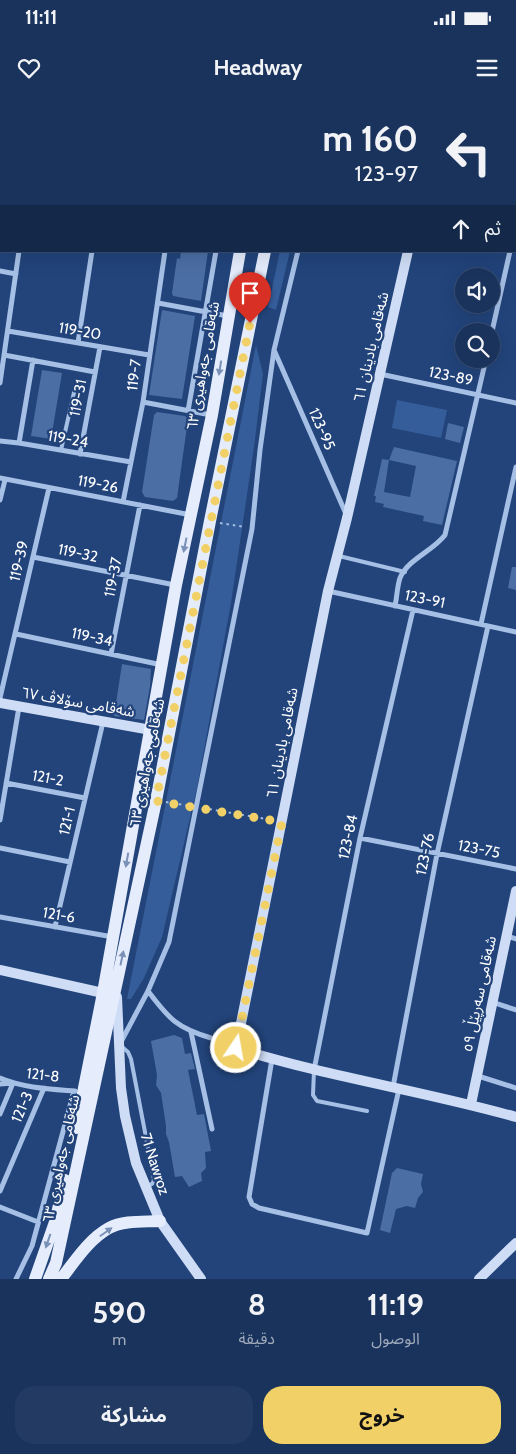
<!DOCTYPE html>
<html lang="ar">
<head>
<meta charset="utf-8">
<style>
  :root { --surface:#1a335c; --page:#233b62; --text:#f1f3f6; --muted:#9faabb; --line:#384e72; --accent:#f1d167 }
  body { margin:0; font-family:Cabin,"Noto Sans Arabic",sans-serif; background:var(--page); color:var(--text); direction:rtl; height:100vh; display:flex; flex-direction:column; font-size:19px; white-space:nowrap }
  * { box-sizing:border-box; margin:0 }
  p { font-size:16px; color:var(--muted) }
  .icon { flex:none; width:28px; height:28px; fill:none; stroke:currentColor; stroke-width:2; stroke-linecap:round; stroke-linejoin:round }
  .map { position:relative; height:1179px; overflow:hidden; direction:ltr }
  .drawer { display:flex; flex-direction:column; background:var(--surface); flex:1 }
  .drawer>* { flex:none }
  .hud { position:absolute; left:0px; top:0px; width:516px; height:152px; box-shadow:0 5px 20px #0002,0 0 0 1px var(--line); direction:rtl; background:#1a335c; color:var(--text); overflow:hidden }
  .controls { position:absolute; left:455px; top:168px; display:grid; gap:10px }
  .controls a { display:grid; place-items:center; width:45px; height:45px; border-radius:50%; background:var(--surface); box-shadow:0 5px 20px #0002,0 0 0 1px var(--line); font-size:25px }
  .pin { position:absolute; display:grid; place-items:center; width:42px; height:42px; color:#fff; margin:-51px -21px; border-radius:50% 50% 50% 0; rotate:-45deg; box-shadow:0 0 5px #0007 }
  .pin .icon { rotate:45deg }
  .me { position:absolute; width:55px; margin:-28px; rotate:12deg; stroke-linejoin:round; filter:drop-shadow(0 0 4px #0008) }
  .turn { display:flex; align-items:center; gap:18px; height:105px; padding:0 15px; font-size:22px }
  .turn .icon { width:65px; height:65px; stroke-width:2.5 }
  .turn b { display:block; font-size:35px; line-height:42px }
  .then { display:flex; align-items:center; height:48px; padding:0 15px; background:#0003; gap:10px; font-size:19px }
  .eta { display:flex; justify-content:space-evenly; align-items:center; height:85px; text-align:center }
  .eta b { font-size:30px; font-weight:700; line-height:35px }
  .button { display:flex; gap:10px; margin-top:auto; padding:10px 15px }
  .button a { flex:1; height:58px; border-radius:20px; background:var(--accent); color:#111; font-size:20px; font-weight:700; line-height:58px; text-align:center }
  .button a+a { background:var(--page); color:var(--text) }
  .status { display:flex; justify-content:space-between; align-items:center; height:35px; padding:0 25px; background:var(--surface); direction:ltr }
  .status svg { height:14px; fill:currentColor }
  header { display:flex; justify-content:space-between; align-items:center; height:65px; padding:0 15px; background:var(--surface); font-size:22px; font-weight:700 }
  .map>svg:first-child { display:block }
  .green { fill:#355d99 }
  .building { fill:#4b6ea4; fill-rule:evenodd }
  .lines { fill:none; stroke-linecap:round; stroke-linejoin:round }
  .path { stroke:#a5bfe5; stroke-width:2; stroke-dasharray:2.5 4; stroke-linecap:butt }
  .lane { stroke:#a5bfe5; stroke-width:4 }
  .street { stroke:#a5bfe5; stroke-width:5 }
  .secondary { stroke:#ceddf5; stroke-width:10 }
  .primary { stroke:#e5edfd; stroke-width:12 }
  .oneway { fill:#7a90b6 }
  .route { stroke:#f1d167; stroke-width:9; stroke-dasharray:0 16.2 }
  .labels { text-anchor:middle; stroke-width:4.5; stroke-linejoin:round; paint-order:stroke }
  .street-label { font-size:15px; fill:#fff; stroke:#22447b }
</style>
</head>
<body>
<div class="status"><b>11:11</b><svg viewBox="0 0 49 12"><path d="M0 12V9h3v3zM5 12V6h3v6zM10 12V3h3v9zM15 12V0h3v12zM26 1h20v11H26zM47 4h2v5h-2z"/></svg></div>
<header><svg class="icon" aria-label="menu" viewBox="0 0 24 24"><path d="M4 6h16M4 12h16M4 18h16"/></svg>Headway<svg class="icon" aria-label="heart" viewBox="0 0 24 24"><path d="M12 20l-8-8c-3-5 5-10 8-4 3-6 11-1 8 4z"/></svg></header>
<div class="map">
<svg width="516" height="1179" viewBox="0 0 516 1179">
  <rect width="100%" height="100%" fill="#22447b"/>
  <path class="green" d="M280 151H290L276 210 268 207Z
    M256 245 263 274 254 347 231 503 197 688 162 837 144 878 131 899H127Z
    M397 300 447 310 441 338 392 328Z"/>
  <path class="building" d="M181 151H208L201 201 173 196 172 193 177 158 180 159Z
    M162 210 195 216 182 299 149 295Z
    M42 270 62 273 51 339 31 336Z
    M157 312 185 316 188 319 177 398 173 401 145 397 142 392 154 315Z
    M448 323 464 327 460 343 445 339Z
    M394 347 457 361 442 425 423 421 424 416 383 407 384 404 375 402 376 396H374L382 359 389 360ZM389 360 416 366 410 397 384 392Z
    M512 467H516V490L508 488Z
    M122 564 151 569 150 586 144 620 114 616Z
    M174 935 182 938 185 954 191 953 195 969 188 970 197 1015 204 1014 211 1051 205 1052 206 1068 201 1073 202 1081 189 1087 182 1076 175 1077 169 1042 166 1034V1026L161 993 156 985 157 975 151 941Z
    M397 1068 423 1074 421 1084 423 1092 418 1098 415 1108 407 1106 396 1109 390 1133 380 1130 392 1073Z"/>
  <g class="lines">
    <path class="path" d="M220 423 245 427
      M166 702 190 706
      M203 708 272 720"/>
    <path class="lane" d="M61 350 75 288
      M339 456 405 472
      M121 946 128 952 131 959 154 1079 153 1083 147 1087
      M314 970 313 995 317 1001 367 1011"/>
    <path class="street" d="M243 0 250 1
      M500 0 506 1
      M10 1V0
      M83 1 84 0
      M157 1V0
      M191 1V0
      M254 1V0
      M335 1V0
      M515 3 516 4
      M0 49 1 43
      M0 62 1 63
      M515 127 516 123
      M0 171 16 174
      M158 203 228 216
      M8 231 149 255
      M491 236 510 151
      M78 243 92 151
      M274 250 346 414
      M4 255 95 272
      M380 274 516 303
      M0 283 19 151
      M143 302 211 315
      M188 311 216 151
      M0 341 19 343 131 362
      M19 343 33 260
      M80 354 100 247
      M0 378 191 415
      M0 400 5 380
      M123 402 143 302 165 151
      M33 457 175 485
      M328 491 516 532
      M395 506C397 497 397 487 400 478 408 459 433 451 445 435L486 259
      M481 524 516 367
      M16 534 162 565
      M111 554 140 405
      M0 598 49 388
      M6 683 85 698
      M0 720 19 607
      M360 738 516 769
      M0 748 70 762
      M0 817 113 837
      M55 827 103 622
      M507 836 516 839
      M148 891C169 919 177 928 211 938
      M492 902 516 910
      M191 932 212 1029
      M122 940 148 891 169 842 252 429 260 350 274 250 298 151
      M272 959 249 1097 252 1104 259 1108 367 1133 399 989
      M314 970 360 738 413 510
      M478 976 516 988
      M0 978C24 988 50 989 75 991
      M0 984 13 983 0 1014
      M393 987 437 754 488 526
      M0 1091 44 988
      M0 1107 38 1122
      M16 1179 32 1146 74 991"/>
    <path class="secondary" d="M442 1 443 0
      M408 151 347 418 328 491 236 948C328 977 424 991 516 1017
      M0 603 151 630
      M0 870 103 893
      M117 897 121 988 125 1016 136 1063 160 1121 201 1179
      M471 1004 516 791
      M479 1179 516 1143"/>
    <path class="primary" d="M268 1 269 0
      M294 1V0
      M76 1028 103 893 176 485 212 315 240 151
      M35 1179 55 1122 65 1080
      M49 1179 56 1163 156 701 210 421 265 151
      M61 1179C75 1161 89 1139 109 1128 124 1120 144 1122 160 1121"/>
  </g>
  <defs><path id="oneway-solid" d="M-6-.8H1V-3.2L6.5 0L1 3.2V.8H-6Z" transform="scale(1.25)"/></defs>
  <g class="oneway">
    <use href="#oneway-solid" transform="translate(220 268) rotate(99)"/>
    <use href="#oneway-solid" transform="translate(185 445) rotate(102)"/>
    <use href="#oneway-solid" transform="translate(127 760) rotate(100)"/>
    <use href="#oneway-solid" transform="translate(122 858) rotate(-78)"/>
    <use href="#oneway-solid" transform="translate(106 1132) rotate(-35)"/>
    <use href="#oneway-solid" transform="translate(48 1141) rotate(109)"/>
  </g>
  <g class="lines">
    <path class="route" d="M236 948 282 722 156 701 250 223"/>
  </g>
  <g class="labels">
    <g class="street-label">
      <text transform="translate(80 231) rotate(10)" y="5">119-20</text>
      <text transform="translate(371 247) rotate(-77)" y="5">شەقامی بادینان ٦١</text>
      <text transform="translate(203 266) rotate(-80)" y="5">شەقامی جەواهیری ٦٣</text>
      <text transform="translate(134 275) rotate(-83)" y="5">119-7</text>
      <text transform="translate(451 276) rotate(12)" y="5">123-89</text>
      <text transform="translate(78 298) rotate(-79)" y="5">119-31</text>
      <text transform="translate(322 329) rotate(66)" y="5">123-95</text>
      <text transform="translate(68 339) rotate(10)" y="5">119-24</text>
      <text transform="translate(98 384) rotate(11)" y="5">119-26</text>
      <text transform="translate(78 453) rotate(12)" y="5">119-32</text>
      <text transform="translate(19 461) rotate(-77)" y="5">119-39</text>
      <text transform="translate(113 477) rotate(-79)" y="5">119-37</text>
      <text transform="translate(425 499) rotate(12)" y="5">123-91</text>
      <text transform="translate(92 537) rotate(12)" y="5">119-34</text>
      <text transform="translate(78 602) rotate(10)" y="5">شەقامی سۆلاڤ ٦٧</text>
      <text transform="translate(282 643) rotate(-79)" y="5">شەقامی بادینان ٦١</text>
      <text transform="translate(147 663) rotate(-79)" y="5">شەقامی جەواهیری ٦٣</text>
      <text transform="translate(48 678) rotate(11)" y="5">121-2</text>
      <text transform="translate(67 721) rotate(-77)" y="5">121-1</text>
      <text transform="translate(348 737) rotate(-78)" y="5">123-84</text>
      <text transform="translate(479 749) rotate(11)" y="5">123-75</text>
      <text transform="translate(425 754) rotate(-78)" y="5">123-76</text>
      <text transform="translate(59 815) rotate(10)" y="5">121-6</text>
      <text transform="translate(479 894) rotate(-78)" y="5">شەقامی سەرپێڵ ٥٩</text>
      <text transform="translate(43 975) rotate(7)" y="5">121-8</text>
      <text transform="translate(22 1007) rotate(-67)" y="5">121-3</text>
      <text transform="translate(61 1059) rotate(-78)" y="5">شەقامی جەواهیری ٦٣</text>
      <text transform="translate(155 1064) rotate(72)" y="5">71 Nawroz</text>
    </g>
  </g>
</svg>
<div class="controls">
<a><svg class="icon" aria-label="sound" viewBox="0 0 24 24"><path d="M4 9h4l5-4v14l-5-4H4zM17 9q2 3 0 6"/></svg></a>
<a><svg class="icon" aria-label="search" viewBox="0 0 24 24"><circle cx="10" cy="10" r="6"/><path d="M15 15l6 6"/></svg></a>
</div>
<div class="pin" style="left:250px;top:223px;background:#d93025"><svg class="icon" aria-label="arrive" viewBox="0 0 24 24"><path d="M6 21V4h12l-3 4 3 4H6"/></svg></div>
<svg class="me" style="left:236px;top:948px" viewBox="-20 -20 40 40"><circle r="17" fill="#f1d167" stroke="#fff" stroke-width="3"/><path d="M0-11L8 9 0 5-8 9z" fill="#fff"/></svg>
<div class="hud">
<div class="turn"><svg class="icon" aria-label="left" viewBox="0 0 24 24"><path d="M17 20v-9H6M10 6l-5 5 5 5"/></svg><div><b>160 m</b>123-97</div></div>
<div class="then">ثم<svg class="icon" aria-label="ahead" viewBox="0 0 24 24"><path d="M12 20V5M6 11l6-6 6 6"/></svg></div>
</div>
</div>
<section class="drawer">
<div class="eta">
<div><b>11:19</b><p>الوصول</p></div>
<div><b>8</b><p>دقيقة</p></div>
<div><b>590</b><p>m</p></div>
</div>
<div class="button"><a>خروج</a><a>مشاركة</a></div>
</section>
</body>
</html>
